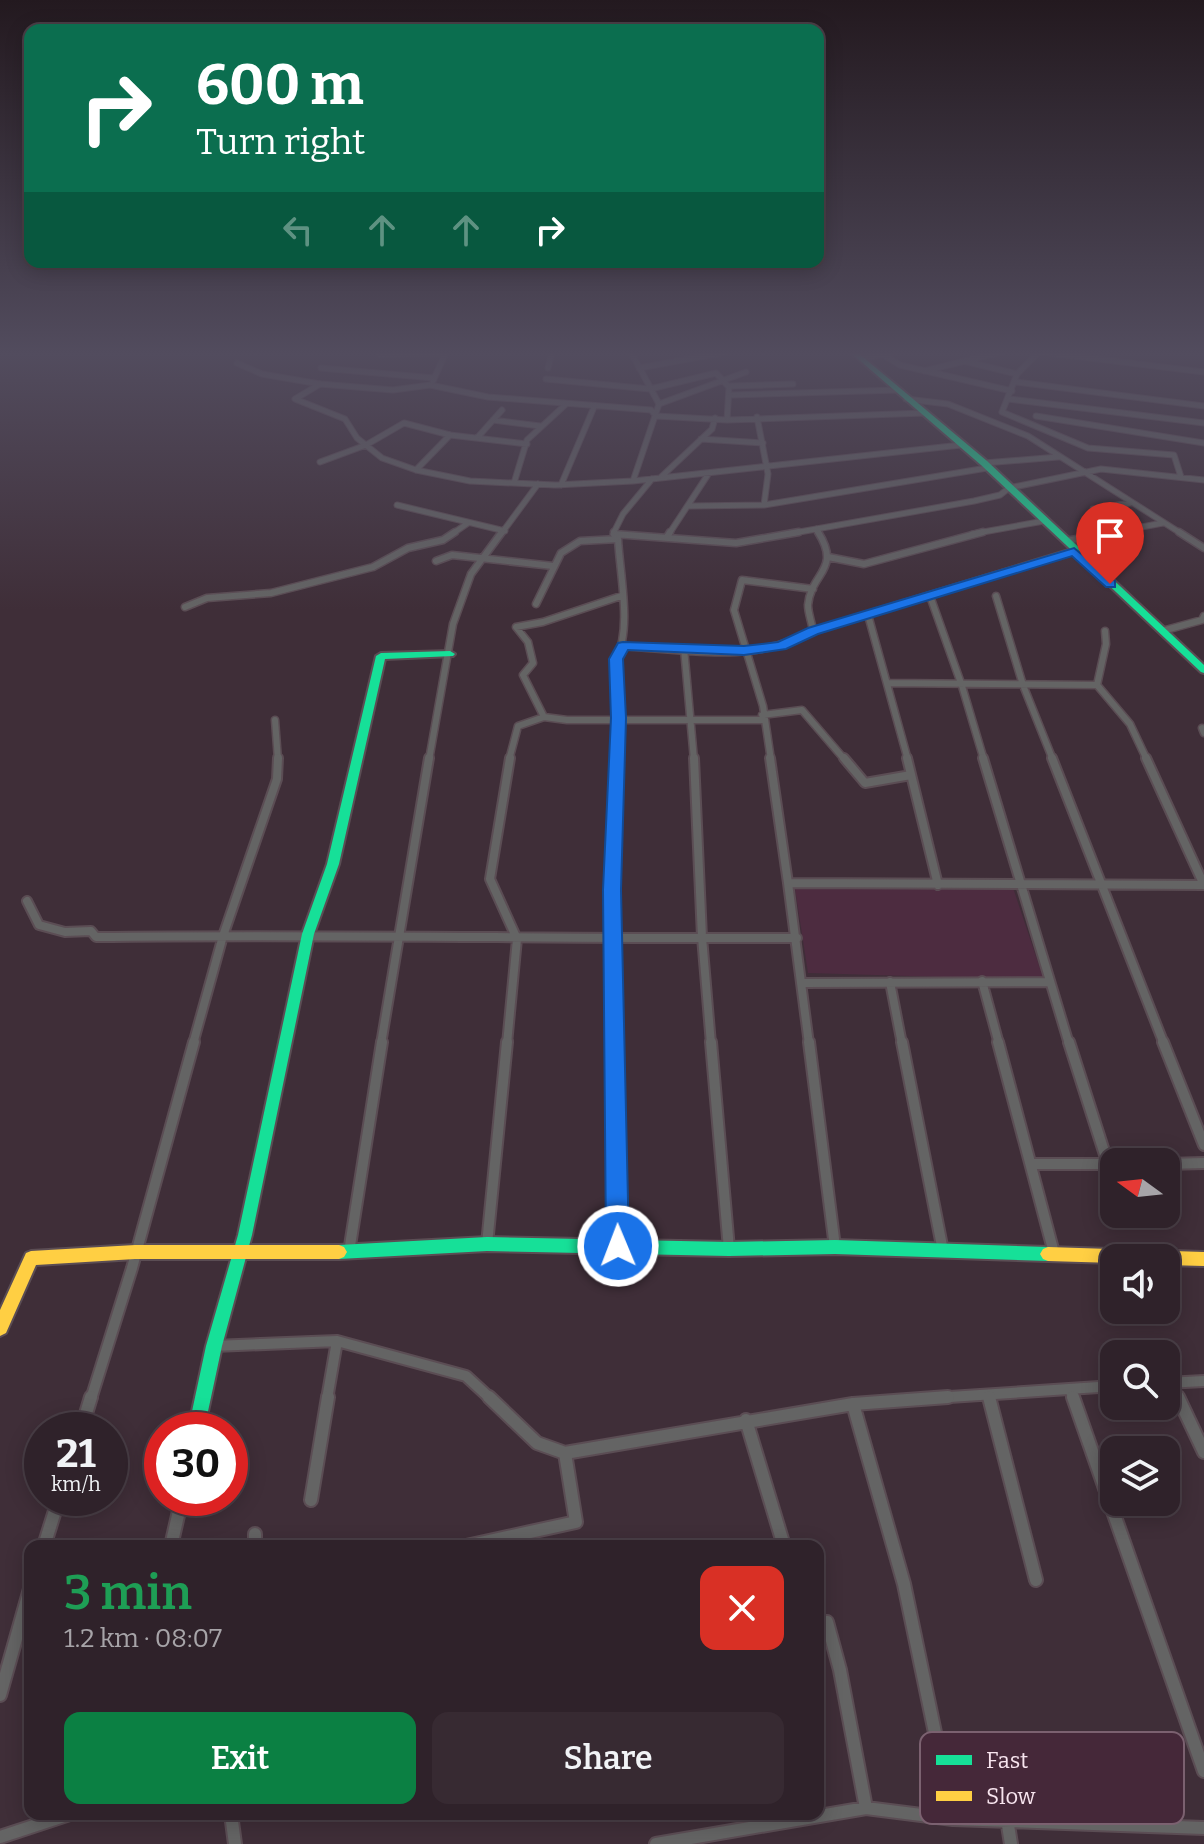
<!DOCTYPE html>
<html lang="en">
<head>
<meta charset="utf-8">
<style>
  :root { --surface:#2f222a; --page:#372a32; --text:#f1f3f6; --muted:#a7a4a8; --line:#4a3f47; --accent:#0b8043 }
  body { margin:0; font-family:Bitter,serif; background:var(--page); color:var(--text); height:100vh; display:flex; flex-direction:column; font-size:30px; white-space:nowrap }
  * { box-sizing:border-box; margin:0 }
  p { font-size:26px; color:var(--muted) }
  .icon { flex:none; width:44px; height:44px; fill:none; stroke:currentColor; stroke-width:2; stroke-linecap:round; stroke-linejoin:round }
  .map { position:relative; flex:1; overflow:hidden }
  .panel { position:absolute; left:24px; top:1540px; width:800px; height:280px; display:flex; flex-direction:column; background:var(--surface); border-radius:16px; box-shadow:0 4px 20px #0003,0 0 0 2px var(--line) }
  .panel>* { flex:none }
  .top-card { position:absolute; left:24px; top:24px; width:800px; height:244px; border-radius:16px; box-shadow:0 4px 20px #0003,0 0 0 2px var(--line); background:#0b6e4f; color:#fff; overflow:hidden }
  .needle { width:52px; rotate:285deg }
  .tools { position:absolute; left:1100px; top:1148px; display:grid; gap:16px }
  .tools a { display:grid; place-items:center; width:80px; height:80px; border-radius:16px; background:var(--surface); box-shadow:0 4px 20px #0003,0 0 0 2px var(--line); font-size:40px }
  .speed { position:absolute; left:24px; top:1412px; display:flex; gap:16px; font-size:40px; font-weight:700; text-align:center }
  .speed>* { display:grid; place-content:center; width:104px; height:104px; border-radius:50%; background:var(--surface); box-shadow:0 4px 20px #0003,0 0 0 2px var(--line); line-height:1 }
  .speed small { font-size:20px; font-weight:400 }
  .speed .limit { border:12px solid #d22; background:#fff; color:#111 }
  .pin { position:absolute; display:grid; place-items:center; width:68px; height:68px; color:#fff; margin:-82px -34px; border-radius:50% 50% 50% 0; rotate:-45deg; box-shadow:0 0 8px #0007 }
  .pin .icon { rotate:45deg }
  .me { position:absolute; width:88px; margin:-44px; rotate:359deg; stroke-linejoin:round; filter:drop-shadow(0 0 6px #0008) }
  .turn { display:flex; align-items:center; gap:28px; height:168px; padding:0 40px; font-size:36px }
  .turn .icon { width:104px; height:104px; stroke-width:2.5 }
  .turn b { display:block; font-size:56px; line-height:68px }
  .lanes { display:flex; align-items:center; height:76px; padding:0 40px; background:#0003; justify-content:center; gap:40px; direction:ltr }
  .lanes .off { opacity:.35 }
  .round { display:grid; place-items:center; flex:none; width:84px; height:84px; border-radius:16px; background:var(--page) }
  .summary { display:flex; align-items:center; justify-content:space-between; height:136px; padding:0 40px }
  h1 { font-size:48px; font-weight:600; line-height:60px; color:#1e9e55 }
  .action { display:flex; gap:16px; margin-top:auto; padding:16px 40px }
  .action a { flex:1; height:92px; border-radius:16px; background:var(--accent); color:#fff; font-size:32px; font-weight:600; line-height:92px; text-align:center }
  .action a+a { background:var(--page); color:var(--text) }
  .map>svg:first-child { display:block }
  .built { fill:#4d2c40 }
  .lines { fill:none; stroke-linecap:round; stroke-linejoin:round }
  .street-far4-casing { stroke:#5b4d54; stroke-width:7 }
  .street-far3-casing { stroke:#5b4d54; stroke-width:9 }
  .street-far2-casing { stroke:#5b4d54; stroke-width:12 }
  .street-far1-casing { stroke:#5b4d54; stroke-width:14 }
  .street-casing { stroke:#5b4d54; stroke-width:16 }
  .fast-casing { stroke:#5b4d54; stroke-width:4 }
  .slow-casing { stroke:#5b4d54; stroke-width:4 }
  .street-far4 { stroke:#646464; stroke-width:5 }
  .street-far3 { stroke:#646464; stroke-width:6 }
  .street-far2 { stroke:#646464; stroke-width:8 }
  .street-far1 { stroke:#646464; stroke-width:10 }
  .street { stroke:#646464; stroke-width:12 }
  .fast { fill:#16e098; fill-rule:evenodd }
  .slow { fill:#ffcf43; fill-rule:evenodd }
  .route { fill:#1a73e8; stroke:#114b97; stroke-width:2 }
  .key { fill:#452839; stroke:#7b6170; stroke-width:2 }
  .key-label { font-size:22px; fill:#f8e5ef }
</style>
</head>
<body>
<div class="map">
<svg width="1204" height="1844" viewBox="0 0 1204 1844">
  <rect width="100%" height="100%" fill="#3f2e38"/>
  <path class="built" d="M1013 888 1044 980 808 973 795 889Z"/>
  <g class="lines">
    <g class="street-far4-casing">
      <path id="street-far4" d="M631 352 659 404 633 481
        M1039 352 1017 374 1002 412 1088 448 1174 455 1181 477
        M1041 352 1204 372
        M379 354 445 353
        M882 354 900 365 1012 391
        M861 359 892 352
        M964 361 1017 374
        M237 363 262 374 320 384 393 390 430 385 488 397 651 410 656 416 727 420 925 413
        M321 368 434 378
        M548 368 552 352
        M639 368 726 352
        M924 371 1001 352
        M546 379 650 389 716 373 729 387 727 420
        M433 381 446 352
        M1016 382 1204 406
        M320 384 295 399 345 419 357 438 382 458 416 470 470 481 555 485 633 481 961 445
        M731 386 793 384
        M731 395 898 390
        M906 399 948 404 1028 436 1182 534
        M1009 399 1204 423
        M659 404 746 372
        M1036 416 1204 443
        M757 417 768 474 764 505
        M493 420 540 426
        M477 438 502 410
        M701 439 763 443
        M320 462 366 445 404 423 450 435 527 444
        M984 463 1058 457
        M416 470 450 435
        M660 478 712 429 715 418
        M514 483 527 440 565 405
        M561 485 594 407
        M397 505 505 531
        M690 506 764 505 987 468
        M1093 509 1130 503
        M816 529 819 534
        M452 534 468 523
        M501 534 538 484
        M613 534 623 514 652 479
        M669 534 709 473
        M788 534 974 501 1000 495 1009 488 1101 469 1204 480
        M972 534 1044 521
        M1104 534 1163 523"/>
    </g>
    <g class="street-far3-casing">
      <path id="street-far3" d="M614 532 618 539C620 575 632 629 616 659L617 760
        M1179 532 1204 548
        M614 534 736 543 799 532
        M667 537 670 532
        M1066 541 1115 532
        M828 557 864 564 983 532
        M436 561 452 555 553 566
        M930 596 962 686 984 760
        M996 596 1023 685 1053 760
        M536 604 561 553 580 541 618 539
        M185 607 207 598 271 593 373 567 408 548 443 540 455 532
        M868 615 908 760
        M813 631C812 623 808 613 808 605 811 572 842 570 818 532
        M1105 631 1106 644 1097 685 1130 724 1147 760
        M1162 631 1202 620 1204 616
        M623 646C685 650 756 664 813 631L1074 551
        M684 648 694 760
        M889 683 1097 685
        M762 715 802 710 845 760
        M544 717 523 675 533 663 528 642 516 627 543 622 621 596
        M275 720 278 760
        M1202 728 1204 733
        M429 760 453 624 471 574 502 532
        M509 760 518 726 544 717 567 720H762
        M771 760 763 706 734 610 742 580 813 589"/>
    </g>
    <g class="street-far2-casing">
      <path id="street-far2" d="M694 758 702 937 711 1044
        M770 758 788 883
        M844 758 865 783 911 775
        M907 758 938 885
        M983 758 1069 1044
        M1052 758 1164 1044
        M1146 758 1204 885
        M27 901 39 925 65 932 91 931 96 937C330 934 563 939 797 938
        M982 981 999 1044
        M890 982 902 1044
        M803 983 1050 982
        M193 1044 223 936 277 779 278 758
        M381 1044 429 758
        M507 1044 517 939 490 879 510 758
        M615 1044 612 890 617 758
        M809 1044 788 883 1204 885"/>
    </g>
    <g class="street-far1-casing">
      <path id="street-far1" d="M615 1042 618 1246
        M711 1042 729 1249
        M809 1042 835 1247
        M902 1042 943 1251
        M998 1042 1054 1253
        M1069 1042 1108 1164
        M1163 1042 1204 1145
        M1031 1164H1114
        M1166 1164 1204 1163
        M487 1244 507 1042
        M349 1252 382 1042
        M214 1346 337 1341 466 1376 491 1399
        M1170 1382 1178 1399
        M1166 1383 1204 1381
        M1070 1389 1074 1399
        M988 1395 989 1399
        M91 1399 132 1268 194 1042
        M327 1399 337 1341
        M919 1399 1114 1386"/>
    </g>
    <g class="street-casing">
      <path id="street" d="M489 1397 537 1443 565 1453 853 1404 948 1397
        M989 1397 1036 1580
        M1073 1397 1204 1771
        M1178 1397 1204 1452
        M853 1404 904 1584 953 1819
        M746 1420 784 1546
        M81 1430 91 1397
        M311 1500 328 1397
        M255 1534V1546
        M44 1546 59 1498
        M171 1546 182 1498
        M466 1546 576 1522 565 1453
        M818 1623 827 1622 840 1670 866 1808
        M0 1695 30 1589
        M231 1814 235 1844
        M1007 1819 1011 1844
        M0 1837 70 1814
        M656 1844 866 1808 953 1819 1204 1828"/>
    </g>
    <g class="fast-casing">
      <path id="fast" d="M850 352H857L987 461 1204 665V673L1201 672 981 465Z
        M450 651 455 654 453 656 385 659 339 864 314 934 252 1235 222 1346 204 1430H188L206 1346 238 1235 302 934 327 864 376 656 381 653Z
        M487 1237 729 1242 835 1240 1048 1247 1053 1249 1056 1254 1053 1259 1048 1261 835 1254 729 1256 487 1251 339 1259 334 1257 331 1252 334 1247 339 1245Z"/>
    </g>
    <g class="slow-casing">
      <path id="slow" d="M135 1245H339L344 1247 347 1252 344 1257 339 1259H135L36 1265 6 1333 0 1336V1310L26 1253 31 1251Z
        M1048 1247 1204 1252V1266L1166 1265V1258H1114V1263L1048 1261 1043 1259 1040 1254 1043 1249Z"/>
    </g>
    <use href="#street-far4" class="street-far4"/>
    <use href="#street-far3" class="street-far3"/>
    <use href="#street-far2" class="street-far2"/>
    <use href="#street-far1" class="street-far1"/>
    <use href="#street" class="street"/>
    <use href="#fast" class="fast"/>
    <use href="#slow" class="slow"/>
  </g>
  <linearGradient id="sky" x2="0" y2="1"><stop stop-color="#23191f"/><stop offset="0.58" stop-color="#524c5e"/><stop offset="1" stop-color="#524c5e" stop-opacity="0"/></linearGradient>
  <rect width="1204" height="610" fill="url(#sky)"/>
  <path class="route" d="M1074 548 1115 581V587H1106L1072 556 818 634 786 649 744 655 628 650 623 659 626 718 621 890 629 1246 626 1254 618 1257 610 1254 606 1246 603 890 611 718 609 659 618 643 623 642 744 646 778 642 808 628Z"/>
  <rect x="920" y="1732" width="264" height="92" rx="12" class="key"/>
  <rect x="936" y="1755" width="36" height="10" fill="#16e098"/>
  <rect x="936" y="1791" width="36" height="10" fill="#ffcf43"/>
  <g class="key-label">
    <text x="986" y="1768">Fast</text>
    <text x="986" y="1804">Slow</text>
  </g>
</svg>
<div class="tools">
<a><svg class="needle" viewBox="-14 -14 28 28"><path d="M0-13l5 13h-10z" fill="#e53935"/><path d="M0 13l5-13h-10z" fill="#a7a4a8"/></svg></a>
<a><svg class="icon" aria-label="sound" viewBox="0 0 24 24"><path d="M4 9h4l5-4v14l-5-4H4zM17 9q2 3 0 6"/></svg></a>
<a><svg class="icon" aria-label="search" viewBox="0 0 24 24"><circle cx="10" cy="10" r="6"/><path d="M15 15l6 6"/></svg></a>
<a><svg class="icon" aria-label="layers" viewBox="0 0 24 24"><path d="M12 4l9 5-9 5-9-5zM3 14l9 5 9-5"/></svg></a>
</div>
<div class="speed"><div>21<small>km/h</small></div><div class="limit">30</div></div>
<div class="pin" style="left:1110px;top:584px;background:#d93025"><svg class="icon" aria-label="arrive" viewBox="0 0 24 24"><path d="M6 21V4h12l-3 4 3 4H6"/></svg></div>
<svg class="me" style="left:618px;top:1246px" viewBox="-20 -20 40 40"><circle r="17" fill="#1a73e8" stroke="#fff" stroke-width="3"/><path d="M0-11L8 9 0 5-8 9z" fill="#fff"/></svg>
<div class="top-card">
<div class="turn"><svg class="icon" aria-label="right" viewBox="0 0 24 24"><path d="M7 20v-9h11M14 6l5 5-5 5"/></svg><div><b>600 m</b>Turn right</div></div>
<div class="lanes"><svg class="icon off" aria-label="left" viewBox="0 0 24 24"><path d="M17 20v-9H6M10 6l-5 5 5 5"/></svg><svg class="icon off" aria-label="ahead" viewBox="0 0 24 24"><path d="M12 20V5M6 11l6-6 6 6"/></svg><svg class="icon off" aria-label="ahead" viewBox="0 0 24 24"><path d="M12 20V5M6 11l6-6 6 6"/></svg><svg class="icon" aria-label="right" viewBox="0 0 24 24"><path d="M7 20v-9h11M14 6l5 5-5 5"/></svg></div>
</div>
<section class="panel">
<div class="summary"><div><h1>3 min</h1><p>1.2 km · 08:07</p></div><a class="round" style="background:#d93025;color:#fff"><svg class="icon" aria-label="close" viewBox="0 0 24 24"><path d="M6 6l12 12M18 6L6 18"/></svg></a></div>
<div class="action"><a>Exit</a><a>Share</a></div>
</section>
</div>
</body>
</html>
